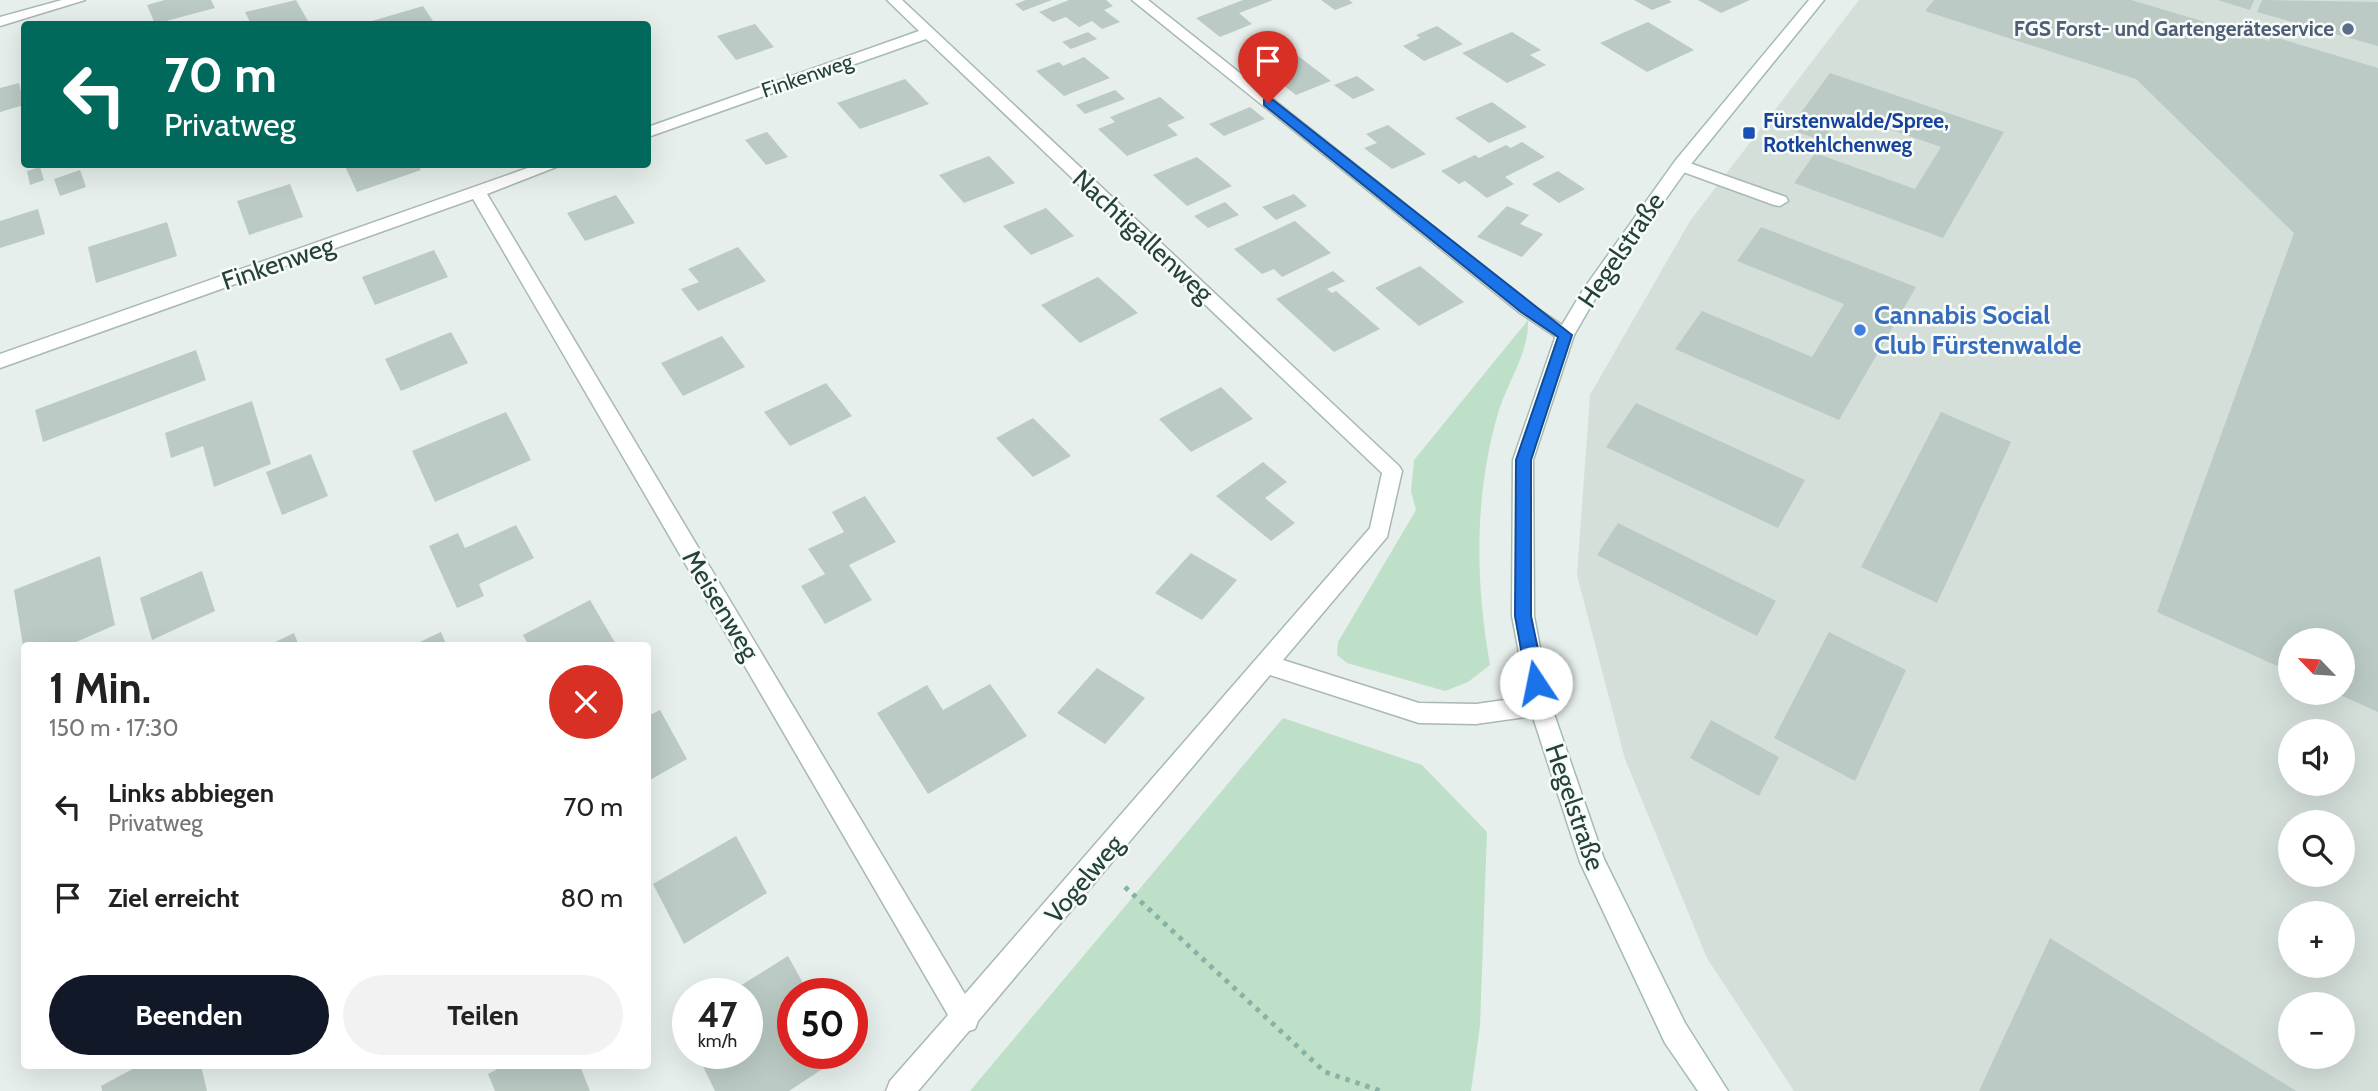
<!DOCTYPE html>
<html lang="de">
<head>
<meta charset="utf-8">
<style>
  :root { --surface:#fff; --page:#f2f2f2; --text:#222; --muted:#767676; --accent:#111827 }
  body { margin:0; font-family:Cabin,sans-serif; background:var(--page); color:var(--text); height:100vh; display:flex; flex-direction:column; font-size:26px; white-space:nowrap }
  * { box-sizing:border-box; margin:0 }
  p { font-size:23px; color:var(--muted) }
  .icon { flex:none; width:38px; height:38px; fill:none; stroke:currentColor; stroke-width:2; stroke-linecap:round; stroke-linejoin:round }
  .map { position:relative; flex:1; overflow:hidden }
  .details { position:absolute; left:21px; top:642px; width:630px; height:427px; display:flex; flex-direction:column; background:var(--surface); border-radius:7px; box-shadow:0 7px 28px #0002 }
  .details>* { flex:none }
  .hud { position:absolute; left:21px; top:21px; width:630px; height:147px; border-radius:7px; box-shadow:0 7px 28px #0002; background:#00695c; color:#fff; overflow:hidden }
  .needle { width:46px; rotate:295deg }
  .controls { position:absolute; left:2278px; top:628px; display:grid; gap:14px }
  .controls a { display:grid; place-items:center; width:77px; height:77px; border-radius:50%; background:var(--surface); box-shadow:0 7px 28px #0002; font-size:35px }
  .speed { position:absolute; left:672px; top:978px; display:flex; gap:14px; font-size:35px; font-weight:700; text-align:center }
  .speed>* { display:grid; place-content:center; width:91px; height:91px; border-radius:50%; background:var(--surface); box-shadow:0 7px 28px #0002; line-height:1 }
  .speed small { font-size:18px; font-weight:400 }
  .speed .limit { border:10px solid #d22; background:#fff; color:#111 }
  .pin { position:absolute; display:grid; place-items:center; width:60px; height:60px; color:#fff; margin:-72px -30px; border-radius:50% 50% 50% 0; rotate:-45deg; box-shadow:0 0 7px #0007 }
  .pin .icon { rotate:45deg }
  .me { position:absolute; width:77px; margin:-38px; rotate:349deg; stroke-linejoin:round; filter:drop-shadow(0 0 5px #0008) }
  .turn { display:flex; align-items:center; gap:24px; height:147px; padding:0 28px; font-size:32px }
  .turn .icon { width:91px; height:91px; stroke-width:2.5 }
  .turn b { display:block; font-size:49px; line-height:60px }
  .round { display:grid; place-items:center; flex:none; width:74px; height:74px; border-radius:37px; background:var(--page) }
  .head { display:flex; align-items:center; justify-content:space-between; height:119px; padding:0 28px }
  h1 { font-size:42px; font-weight:700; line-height:52px }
  .button { display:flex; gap:14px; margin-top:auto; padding:14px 28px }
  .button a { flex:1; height:80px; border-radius:42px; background:var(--accent); color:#fff; font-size:28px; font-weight:700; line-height:80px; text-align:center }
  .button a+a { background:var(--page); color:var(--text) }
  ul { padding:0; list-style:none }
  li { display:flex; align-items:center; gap:21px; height:91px; padding:0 28px }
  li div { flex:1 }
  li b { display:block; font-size:26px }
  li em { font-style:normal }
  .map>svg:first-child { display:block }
  .built { fill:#d4dfda; fill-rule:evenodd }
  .green { fill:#bfe0c8 }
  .building { fill:#bbcac4 }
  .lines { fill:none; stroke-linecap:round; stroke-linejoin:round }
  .lane-casing { stroke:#a8b8b2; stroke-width:3 }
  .street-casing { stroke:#a8b8b2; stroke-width:3 }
  .secondary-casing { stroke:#a4bbb3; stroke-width:3 }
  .path { stroke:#86b3a5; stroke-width:5; stroke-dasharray:4.5 6; stroke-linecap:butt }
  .lane { fill:#fff; fill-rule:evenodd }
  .street { fill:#fff; fill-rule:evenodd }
  .secondary { fill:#fff; fill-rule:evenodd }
  .route { fill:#1a73e8; stroke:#114b97; stroke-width:2 }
  .service-dot { fill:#5c6f8a; stroke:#f7fbf9; stroke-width:2.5 }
  .transit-dot { fill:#1a4fb4; stroke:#f7fbf9; stroke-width:2.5 }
  .shop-dot { fill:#3f7fe0; stroke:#f7fbf9; stroke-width:2.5 }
  .labels { text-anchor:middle; stroke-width:5; stroke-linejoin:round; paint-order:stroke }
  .far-service-label { font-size:21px; font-weight:bold; fill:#4e5e75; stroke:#f7fbf9; text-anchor:end }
  .far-street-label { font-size:21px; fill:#24423a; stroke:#f7fbf9 }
  .far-transit-label { font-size:21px; font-weight:bold; fill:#164399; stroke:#f7fbf9; text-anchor:start }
  .street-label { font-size:26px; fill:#24423a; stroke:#f7fbf9 }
  .shop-label { font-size:26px; font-weight:bold; fill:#366cbe; stroke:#f7fbf9; text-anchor:start }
</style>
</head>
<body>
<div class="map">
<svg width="2378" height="1091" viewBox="0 0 2378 1091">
  <rect width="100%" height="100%" fill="#e6efeb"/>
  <path class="built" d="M1859 0H2378V1091H1794L1707 958 1625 759 1577 575 1590 395 1690 221ZM2291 640H2343V693H2291ZM2291 732H2343V784H2291ZM2291 822H2343V875H2291ZM2291 914H2343V966H2291ZM2291 1004H2343V1057H2291Z"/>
  <path class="green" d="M1528 320C1529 353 1509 379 1499 410 1474 494 1475 580 1490 665L1468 682 1445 691 1347 663 1337 655 1338 642 1416 510 1411 491 1414 460Z
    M1283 718 1422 765 1487 832 1480 1026 1471 1091H970Z"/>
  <path class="building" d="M165 0H211L215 8 155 24 147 5Z
    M296 0 308 21 297 24H271L270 22 251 24 245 12Z
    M1026 0H1052L1023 11 1015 4Z
    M1069 0H1106L1113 6 1104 10 1120 22 1102 29 1092 21 1079 27 1066 17 1053 22 1039 12Z
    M1243 0H1273L1239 13 1252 24 1220 37 1196 18Z
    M1321 0H1349L1353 3 1335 10Z
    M1634 0H1669L1672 2 1652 10Z
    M1698 0H1750L1721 13Z
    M1934 0H2131L2269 41 2271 36 2378 68V712L2336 693H2343V640H2291V672L2157 612 2294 233 2136 79 1925 11Z
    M2218 0H2254L2250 10Z
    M2262 0 2378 2V46L2257 12Z
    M423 6 433 21 421 24H375L372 21Z
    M1648 22 1694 50 1647 72 1600 43Z
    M755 24 774 47 736 60 717 36Z
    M1437 26 1463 44 1424 61 1403 46 1420 38 1416 35Z
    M1088 32 1097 39 1071 49 1062 42Z
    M1512 32 1541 50 1530 55 1546 65 1507 83 1462 53Z
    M1283 44 1306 62 1331 81 1296 95 1248 58Z
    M1084 57 1110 78 1064 96 1036 71 1059 62 1063 66Z
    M1830 73 2004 132 1943 238 1794 183 1815 153 1915 189 1941 147 1843 113 1823 141 1789 129Z
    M1357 76 1375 90 1353 99 1334 85Z
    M905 79 929 104 860 129 837 103Z
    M19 83 24 105 0 112V88Z
    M1115 90 1125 99 1085 114 1076 105Z
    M1160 97 1185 118 1167 125 1178 135 1127 156 1098 129 1115 122 1110 117Z
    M1492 102 1527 127 1489 143 1455 118Z
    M1250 107 1265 119 1224 136 1209 124Z
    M1388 125 1426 154 1392 169 1364 148 1377 143 1366 134Z
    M767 132 788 157 766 165 745 140Z
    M1522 142 1545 157 1505 177 1514 184 1487 198 1465 181 1459 184 1441 171 1475 155 1479 158 1506 145 1511 148Z
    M989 156 1015 183 964 203 939 175Z
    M1197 157 1232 186 1187 206 1153 175Z
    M344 164H418L421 170 357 192Z
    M40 167 44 180 30 185 27 171Z
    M80 170 86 187 60 196 54 179Z
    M1558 171 1585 189 1559 203 1532 184Z
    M290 184 303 217 249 235 237 201Z
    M1294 194 1307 206 1276 220 1262 207Z
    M616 195 635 223 585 241 567 213Z
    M1225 202 1239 215 1208 228 1194 216Z
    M1507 206 1529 215 1520 224 1543 234 1522 257 1477 237Z
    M1046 208 1074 236 1031 255 1003 226Z
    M38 209 45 234 0 248V221Z
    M1295 221 1331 253 1282 277 1274 269 1262 274 1234 249Z
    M167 222 177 256 96 283 88 247Z
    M1761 227 1916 287 1839 420 1675 349 1702 311 1812 357 1844 304 1737 261Z
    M738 247 766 281 698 311 681 289 699 282 688 269Z
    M434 250 448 277 375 305 362 277Z
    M1420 266 1464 302 1419 326 1375 288Z
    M1333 271 1345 281 1327 289 1332 293 1336 291 1380 329 1334 352 1276 299Z
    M1098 277 1138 313 1080 343 1041 305Z
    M451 332 468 363 401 391 385 359Z
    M722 336 745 367 683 396 661 363Z
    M196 350 206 380 43 442 35 410Z
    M826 383 852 416 790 446 764 412Z
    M1221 387 1253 419 1191 452 1159 419Z
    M252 401 271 464 214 487 203 446 171 458 165 433Z
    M1636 403 1805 480 1778 528 1606 447Z
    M506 412 531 460 435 502 412 451Z
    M1941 412 2011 442 1937 603 1861 567Z
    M1033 418 1071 456 1033 477 996 438Z
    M311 454 328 496 282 515 266 472Z
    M1263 462 1287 482 1265 498 1295 523 1271 541 1216 496Z
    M865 496 896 542 849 565 872 600 825 624 801 586 825 574 808 549 844 532 832 512Z
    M1618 523 1776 601 1757 636 1597 555Z
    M516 525 534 558 479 584 484 596 457 608 429 546 458 533 465 548Z
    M1191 553 1237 580 1202 620 1155 593Z
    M100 556 115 625 67 646H23L14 590Z
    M202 571 215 611 152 640 140 598Z
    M590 600 617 646H529L523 635Z
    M441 632 447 646H411Z
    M1829 632 1906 670 1855 781 1774 738Z
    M294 633 299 646H267Z
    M1097 668 1145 698 1105 744 1057 713Z
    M990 684 1027 736 928 794 877 713 927 685 943 710Z
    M660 710 687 759 648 781V716Z
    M1711 720 1779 757 1759 796 1690 758Z
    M736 836 767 893 684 944 653 884Z
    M2050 938 2296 1091H1979Z
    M788 956 809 994H793V1054L842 1056 789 1091H715L697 1054H747V994H727Z
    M138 1066H201L207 1091H102L101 1086Z
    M503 1066H580L590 1091H495L488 1074Z"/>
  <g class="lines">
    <g class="lane-casing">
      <path id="lane" d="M1132 0H1148L1532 305 1571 331 1574 335 1571 339H1559L1520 313Z
        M1681 160 1786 197 1788 201 1780 206 1774 205 1675 169 1673 165Z"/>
    </g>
    <g class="street-casing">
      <path id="street" d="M62 0H85L0 26V17Z
        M887 0H902L1399 466 1402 471 1387 537 1283 660 1419 703 1476 704 1540 695 1548 698 1551 705 1548 712 1540 715 1476 724 1419 723 1270 675 978 1021 975 1029 969 1031 918 1091H886L890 1081 948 1015 473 199 0 368V354L539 164H564L487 194 965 994 1370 528 1382 473 926 39 648 137V127L919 31Z"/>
    </g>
    <g class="secondary-casing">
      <path id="secondary" d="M1809 0H1824L1687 169 1596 297 1574 335 1533 460 1534 616 1551 705 1604 859 1685 1023 1728 1091H1698L1665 1043 1580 862 1529 705 1512 616 1513 460 1556 335 1583 290 1675 161Z"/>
    </g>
    <path class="path" d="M1125 887 1325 1072 1381 1091"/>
    <use href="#lane" class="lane"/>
    <use href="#street" class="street"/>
    <use href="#secondary" class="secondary"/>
  </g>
  <path class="route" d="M1264 100H1273L1572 335 1531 460V616L1545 683 1542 688 1536 690 1527 683 1515 616 1516 460 1558 337 1521 312 1264 105Z"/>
  <circle class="service-dot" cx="2348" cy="29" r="7"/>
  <rect class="transit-dot" x="1742" y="126" width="14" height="14" rx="3.5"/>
  <circle class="shop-dot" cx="1860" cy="330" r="7"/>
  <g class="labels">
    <g class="far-service-label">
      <text x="2334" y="36">FGS Forst- und Gartengeräteservice</text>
    </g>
    <g class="far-street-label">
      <text transform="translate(807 76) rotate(-19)" y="7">Finkenweg</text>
    </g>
    <g class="far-transit-label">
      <text x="1763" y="128">Fürstenwalde/Spree,<tspan x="1763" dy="24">Rotkehlchenweg</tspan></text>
    </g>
    <g class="street-label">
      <text transform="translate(1143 236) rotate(43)" y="9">Nachtigallenweg</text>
      <text transform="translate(1621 250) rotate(-56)" y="9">Hegelstraße</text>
      <text transform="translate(278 263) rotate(-19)" y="9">Finkenweg</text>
      <text transform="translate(721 605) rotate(59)" y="9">Meisenweg</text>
      <text transform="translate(1575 807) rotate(71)" y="9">Hegelstraße</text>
      <text transform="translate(1084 879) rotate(-50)" y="9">Vogelweg</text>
    </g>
    <g class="shop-label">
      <text x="1874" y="324">Cannabis Social<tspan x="1874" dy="30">Club Fürstenwalde</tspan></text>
    </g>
  </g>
</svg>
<div class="controls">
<a><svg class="needle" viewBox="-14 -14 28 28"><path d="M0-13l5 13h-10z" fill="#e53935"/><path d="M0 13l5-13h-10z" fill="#767676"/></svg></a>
<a><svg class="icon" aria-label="sound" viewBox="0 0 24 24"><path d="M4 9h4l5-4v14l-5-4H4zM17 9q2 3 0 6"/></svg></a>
<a><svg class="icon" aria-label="search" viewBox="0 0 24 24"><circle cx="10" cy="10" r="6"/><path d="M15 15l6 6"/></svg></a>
<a>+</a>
<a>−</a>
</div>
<div class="speed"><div>47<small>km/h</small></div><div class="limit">50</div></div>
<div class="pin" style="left:1268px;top:103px;background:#d93025"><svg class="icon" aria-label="arrive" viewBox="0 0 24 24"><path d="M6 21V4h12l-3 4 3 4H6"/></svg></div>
<svg class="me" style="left:1536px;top:683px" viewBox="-20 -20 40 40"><circle r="19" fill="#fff"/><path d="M0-13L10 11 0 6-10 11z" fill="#1a73e8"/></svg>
<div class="hud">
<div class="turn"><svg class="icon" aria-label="left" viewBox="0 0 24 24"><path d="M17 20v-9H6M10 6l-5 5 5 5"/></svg><div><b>70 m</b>Privatweg</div></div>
</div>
<section class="details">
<div class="head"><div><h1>1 Min.</h1><p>150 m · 17:30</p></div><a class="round" style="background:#d93025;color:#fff"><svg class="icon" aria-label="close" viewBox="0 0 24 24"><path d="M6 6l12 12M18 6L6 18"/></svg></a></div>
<ul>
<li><svg class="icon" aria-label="left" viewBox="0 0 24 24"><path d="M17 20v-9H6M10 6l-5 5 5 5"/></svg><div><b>Links abbiegen</b><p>Privatweg</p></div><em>70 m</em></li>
<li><svg class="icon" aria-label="arrive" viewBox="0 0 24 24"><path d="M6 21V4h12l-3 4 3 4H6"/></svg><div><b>Ziel erreicht</b></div><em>80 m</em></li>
</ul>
<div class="button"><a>Beenden</a><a>Teilen</a></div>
</section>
</div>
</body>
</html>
